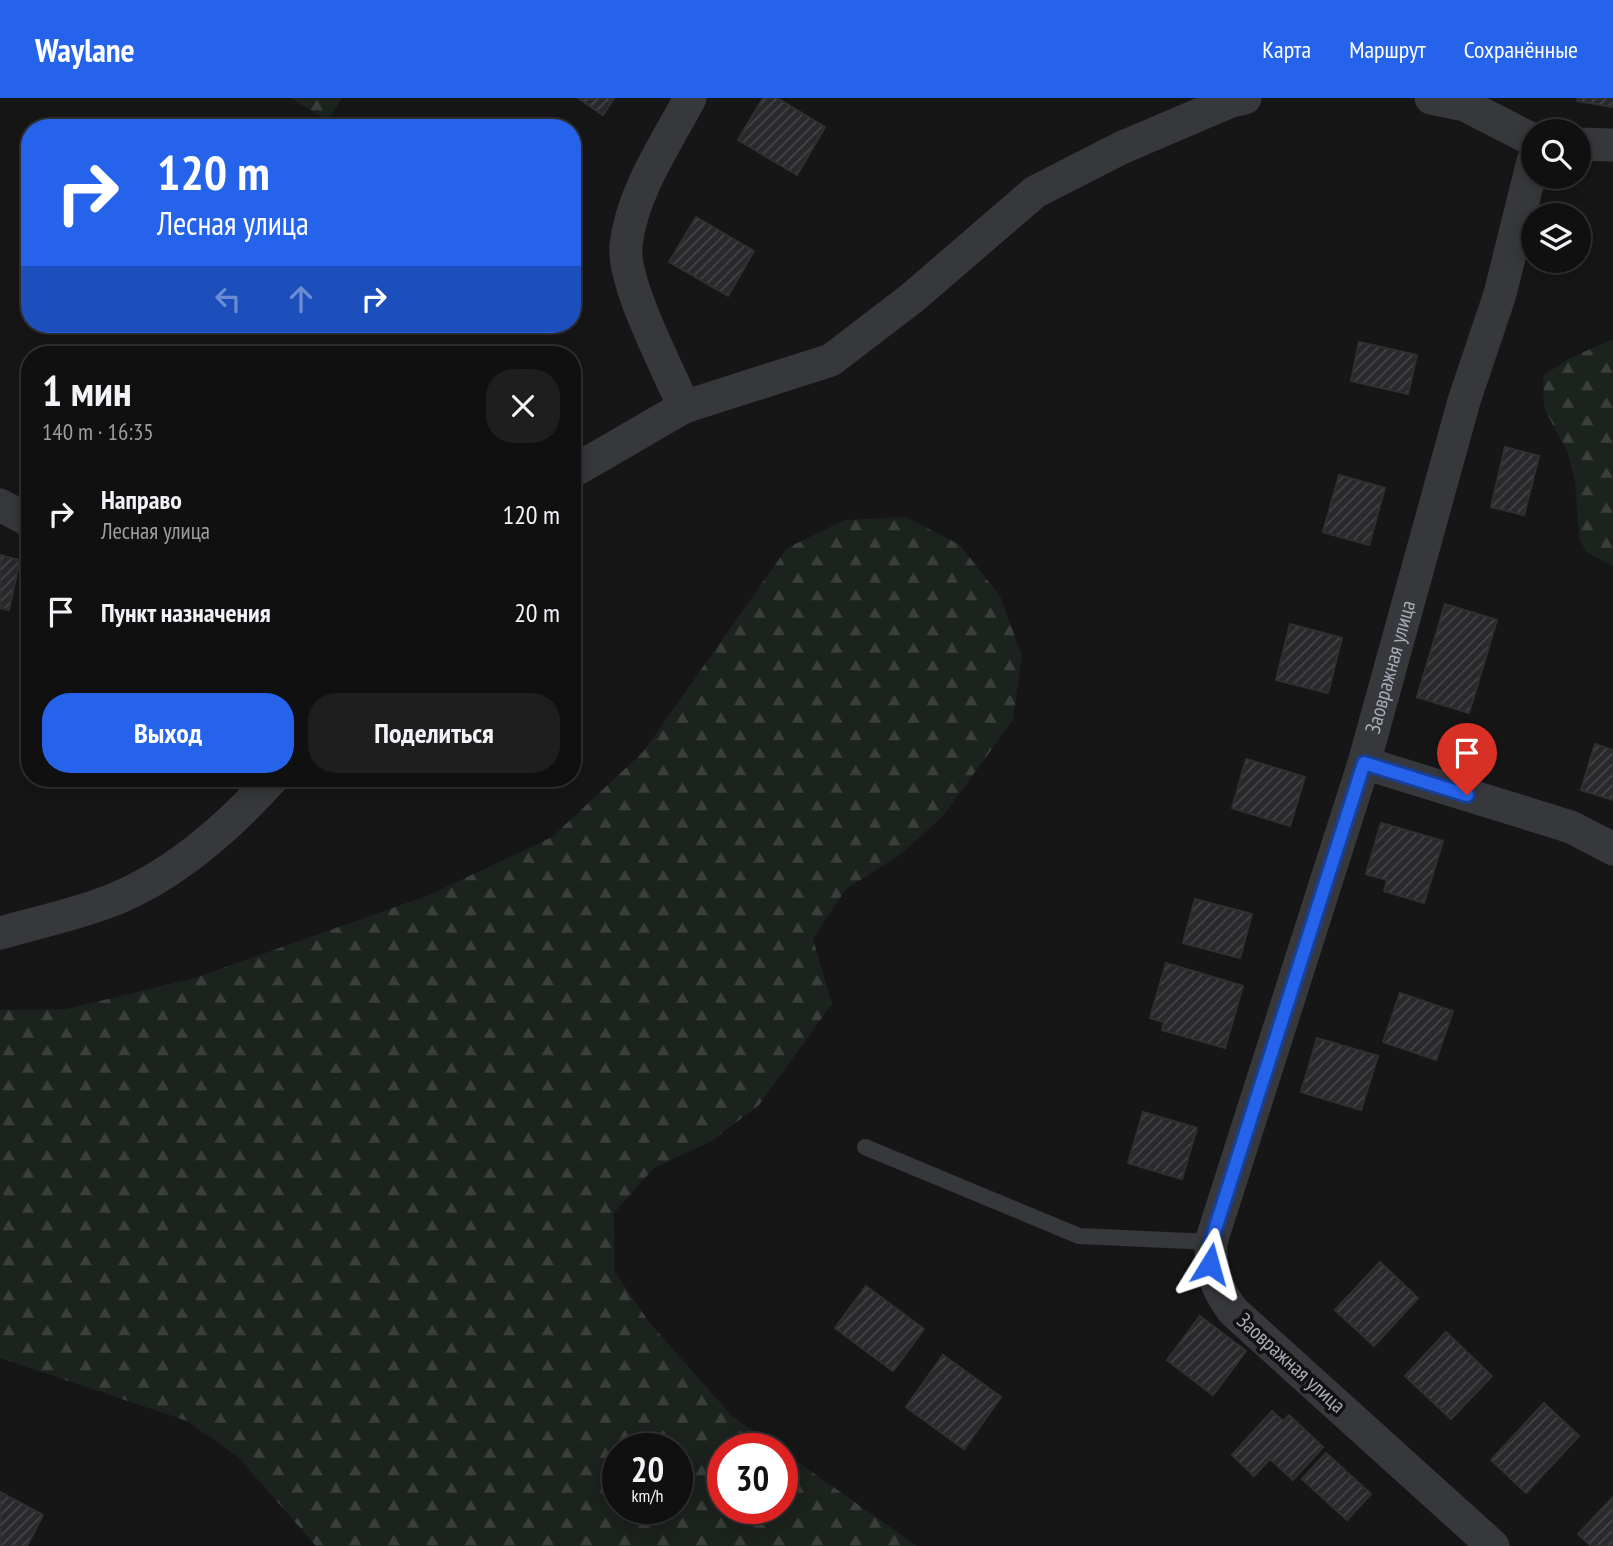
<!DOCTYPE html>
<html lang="ru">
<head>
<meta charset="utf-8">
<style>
  :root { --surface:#101011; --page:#1e1e1f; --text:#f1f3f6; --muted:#9c9d9f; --line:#303031; --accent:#2563eb }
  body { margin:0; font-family:"PT Sans Narrow",sans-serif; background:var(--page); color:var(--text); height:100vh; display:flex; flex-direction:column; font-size:26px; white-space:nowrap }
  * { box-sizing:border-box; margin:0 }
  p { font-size:23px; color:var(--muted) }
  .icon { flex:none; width:38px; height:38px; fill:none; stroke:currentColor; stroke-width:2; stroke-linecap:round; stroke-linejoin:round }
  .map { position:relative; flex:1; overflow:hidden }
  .panel { position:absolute; left:21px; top:248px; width:560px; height:441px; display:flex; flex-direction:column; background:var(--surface); border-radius:28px; box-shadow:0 4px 18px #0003,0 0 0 2px var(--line) }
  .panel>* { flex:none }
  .guide { position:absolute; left:21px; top:21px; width:560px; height:214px; border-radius:28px; box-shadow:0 4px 18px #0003,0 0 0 2px var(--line); background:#2563eb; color:#fff; overflow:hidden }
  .controls { position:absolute; left:1521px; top:21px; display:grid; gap:14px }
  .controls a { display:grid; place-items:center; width:70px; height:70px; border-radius:50%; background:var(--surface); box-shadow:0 4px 18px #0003,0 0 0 2px var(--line); font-size:35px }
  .speed { position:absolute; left:602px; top:1335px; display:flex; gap:14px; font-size:35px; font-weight:700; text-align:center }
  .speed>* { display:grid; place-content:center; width:91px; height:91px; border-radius:50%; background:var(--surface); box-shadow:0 4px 18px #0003,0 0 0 2px var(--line); line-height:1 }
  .speed small { font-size:18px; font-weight:400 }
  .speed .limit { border:10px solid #d22; background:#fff; color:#111 }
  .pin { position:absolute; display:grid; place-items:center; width:60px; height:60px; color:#fff; margin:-72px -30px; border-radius:50% 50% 50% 0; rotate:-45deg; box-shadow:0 0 7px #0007 }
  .pin .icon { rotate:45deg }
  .me { position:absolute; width:77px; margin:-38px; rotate:8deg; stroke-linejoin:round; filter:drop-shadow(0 0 5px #0008) }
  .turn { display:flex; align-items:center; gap:24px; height:147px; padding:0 21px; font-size:32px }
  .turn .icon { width:91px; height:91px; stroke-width:2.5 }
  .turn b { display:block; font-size:49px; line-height:60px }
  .lanes { display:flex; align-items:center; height:66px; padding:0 21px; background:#0003; justify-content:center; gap:35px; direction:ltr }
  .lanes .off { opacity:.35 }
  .round { display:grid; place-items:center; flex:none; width:74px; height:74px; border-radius:28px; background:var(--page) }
  .summary { display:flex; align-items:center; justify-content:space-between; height:119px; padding:0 21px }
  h1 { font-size:42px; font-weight:700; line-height:52px }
  .primary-button { display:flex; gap:14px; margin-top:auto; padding:14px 21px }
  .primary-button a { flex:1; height:80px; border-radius:28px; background:var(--accent); color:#fff; font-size:28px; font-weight:700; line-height:80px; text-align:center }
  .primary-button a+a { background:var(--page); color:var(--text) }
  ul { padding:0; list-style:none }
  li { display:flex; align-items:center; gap:21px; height:98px; padding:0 21px }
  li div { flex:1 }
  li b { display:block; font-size:26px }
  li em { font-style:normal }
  header { display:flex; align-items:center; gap:42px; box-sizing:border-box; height:98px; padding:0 35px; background:var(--accent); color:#fff }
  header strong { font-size:33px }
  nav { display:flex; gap:38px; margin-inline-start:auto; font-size:24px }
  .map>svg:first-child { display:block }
  .forest { fill:url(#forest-firs); fill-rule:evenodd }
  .building { fill:url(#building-hatch); stroke:#303033; stroke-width:2 }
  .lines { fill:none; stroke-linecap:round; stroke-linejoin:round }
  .service { stroke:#37383c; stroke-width:16 }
  .minor { stroke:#37383c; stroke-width:33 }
  .route-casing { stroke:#184099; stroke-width:18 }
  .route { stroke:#2563eb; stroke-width:12 }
  .labels { text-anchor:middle; stroke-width:7; stroke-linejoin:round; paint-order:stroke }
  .street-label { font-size:21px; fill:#a8acb7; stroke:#111112 }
</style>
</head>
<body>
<header>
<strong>Waylane</strong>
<nav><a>Карта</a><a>Маршрут</a><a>Сохранённые</a></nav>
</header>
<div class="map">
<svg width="1613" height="1448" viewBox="0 0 1613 1448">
  <defs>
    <pattern id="forest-firs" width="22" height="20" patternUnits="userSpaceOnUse" patternTransform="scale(1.75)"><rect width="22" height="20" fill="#1c221d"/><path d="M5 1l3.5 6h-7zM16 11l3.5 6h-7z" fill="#3a3f3c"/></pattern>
    <pattern id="building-hatch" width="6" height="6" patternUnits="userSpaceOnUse" patternTransform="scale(1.75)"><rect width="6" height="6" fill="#29292b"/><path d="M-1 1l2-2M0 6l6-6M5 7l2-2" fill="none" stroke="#454548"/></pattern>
  </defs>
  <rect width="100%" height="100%" fill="#161617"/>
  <path class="forest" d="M291 0H342L328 23Z
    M1613 241V468L1586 454 1579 439 1575 383 1567 353 1544 310 1543 278 1568 261Z
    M906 419 960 447 1000 498 1022 558 1013 622 943 718 900 757 846 791 813 841 832 906 759 1007 710 1044 654 1070 614 1115 615 1174 649 1224 732 1318 779 1351H723V1410H782V1353L917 1448H316L238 1359 187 1323 0 1260V912L66 911 195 880 429 797 552 739 643 654 787 450 845 422ZM618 1351H677V1410H618Z"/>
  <path class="building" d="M578 0H614L603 17Z
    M763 0H777L825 29 797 77 738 42Z
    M1578 0H1613V9L1577 3Z
    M696 119 754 153 728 198 669 164Z
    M1359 244 1417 257 1408 296 1351 283Z
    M1505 349 1539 358 1524 417 1491 409Z
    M1339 377 1385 390 1369 447 1323 434Z
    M0 457 20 462 9 512 0 510Z
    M1445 506 1497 522 1469 615 1417 599Z
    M1290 526 1342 540 1328 595 1276 582Z
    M1595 646 1613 652V702L1581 692Z
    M1246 661 1305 679 1290 728 1232 710Z
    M1381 725 1443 743 1424 805 1384 793 1387 782 1366 776Z
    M1195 801 1252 816 1240 860 1183 845Z
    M1166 865 1243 888 1225 950 1162 932 1164 924 1150 920Z
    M1400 895 1453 913 1436 962 1383 944Z
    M1317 940 1378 958 1361 1012 1301 994Z
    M1143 1014 1197 1030 1182 1081 1128 1065Z
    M1380 1164 1418 1200 1374 1248 1335 1212Z
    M866 1188 924 1231 893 1273 835 1230Z
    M1200 1218 1246 1253 1213 1297 1167 1262Z
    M1446 1234 1492 1278 1451 1321 1405 1278Z
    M943 1257 1001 1299 964 1351 906 1309Z
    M1544 1305 1579 1338 1526 1395 1491 1362Z
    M1272 1313 1283 1323 1289 1317 1323 1349 1293 1382 1270 1361 1254 1378 1232 1357Z
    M1326 1355 1371 1396 1347 1422 1302 1381Z
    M0 1394 43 1417 27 1448H0Z
    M1613 1399V1448H1591L1578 1436Z"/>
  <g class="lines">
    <path class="service" d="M865 1049 1079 1138 1211 1144"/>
    <g class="minor">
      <path d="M1431 0 1465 7 1533 42"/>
      <path d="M1578 46 1613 47"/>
      <path d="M684 309C668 271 622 185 626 147 632 94 666 46 690 0"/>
      <path d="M572 374 684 309 831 262 912 200 1035 94 1121 50 1231 3 1245 0"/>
      <path d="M0 407 30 423"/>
      <path d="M1364 665 1571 729 1613 751"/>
      <path d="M0 835C33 826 67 818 99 807 167 784 225 733 272 681"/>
      <path id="s1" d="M1493 1448 1233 1213C1216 1190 1210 1173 1211 1144L1364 665 1464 303 1500 196 1533 63"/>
    </g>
  </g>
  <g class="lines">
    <g class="route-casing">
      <path id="route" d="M1210 1166 1211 1144 1364 665 1467 697"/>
    </g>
    <use href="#route" class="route"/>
  </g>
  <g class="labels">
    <g class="street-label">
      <text dy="7" stroke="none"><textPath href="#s1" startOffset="1027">Заовражная улица</textPath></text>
      <text transform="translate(1291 1265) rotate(42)" y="7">Заовражная улица</text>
    </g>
  </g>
</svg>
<div class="controls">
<a><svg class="icon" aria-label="search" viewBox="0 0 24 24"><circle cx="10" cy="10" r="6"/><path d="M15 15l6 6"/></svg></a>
<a><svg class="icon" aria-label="layers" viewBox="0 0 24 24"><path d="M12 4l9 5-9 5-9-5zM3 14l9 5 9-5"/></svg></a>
</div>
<div class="speed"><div>20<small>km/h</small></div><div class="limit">30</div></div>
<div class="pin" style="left:1467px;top:697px;background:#d93025"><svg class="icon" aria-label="arrive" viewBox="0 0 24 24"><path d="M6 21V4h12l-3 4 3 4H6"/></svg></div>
<svg class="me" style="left:1210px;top:1166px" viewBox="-20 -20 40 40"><path d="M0-17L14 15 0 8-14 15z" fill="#2563eb" stroke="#fff" stroke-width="4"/></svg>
<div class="guide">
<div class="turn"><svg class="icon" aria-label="right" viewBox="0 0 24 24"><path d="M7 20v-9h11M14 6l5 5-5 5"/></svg><div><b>120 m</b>Лесная улица</div></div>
<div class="lanes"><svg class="icon off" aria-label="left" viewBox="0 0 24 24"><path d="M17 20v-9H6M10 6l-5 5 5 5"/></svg><svg class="icon off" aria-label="ahead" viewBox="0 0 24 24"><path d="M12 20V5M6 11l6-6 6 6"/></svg><svg class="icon" aria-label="right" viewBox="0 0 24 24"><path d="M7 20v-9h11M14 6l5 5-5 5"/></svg></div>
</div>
<section class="panel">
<div class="summary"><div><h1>1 мин</h1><p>140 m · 16:35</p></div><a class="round"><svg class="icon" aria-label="close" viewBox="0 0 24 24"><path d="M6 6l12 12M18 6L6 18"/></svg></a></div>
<ul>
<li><svg class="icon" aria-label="right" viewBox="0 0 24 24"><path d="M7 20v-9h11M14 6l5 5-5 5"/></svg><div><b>Направо</b><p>Лесная улица</p></div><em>120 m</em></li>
<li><svg class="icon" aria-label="arrive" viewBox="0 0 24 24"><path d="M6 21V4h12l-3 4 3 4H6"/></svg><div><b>Пункт назначения</b></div><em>20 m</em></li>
</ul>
<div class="primary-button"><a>Выход</a><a>Поделиться</a></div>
</section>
</div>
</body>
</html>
